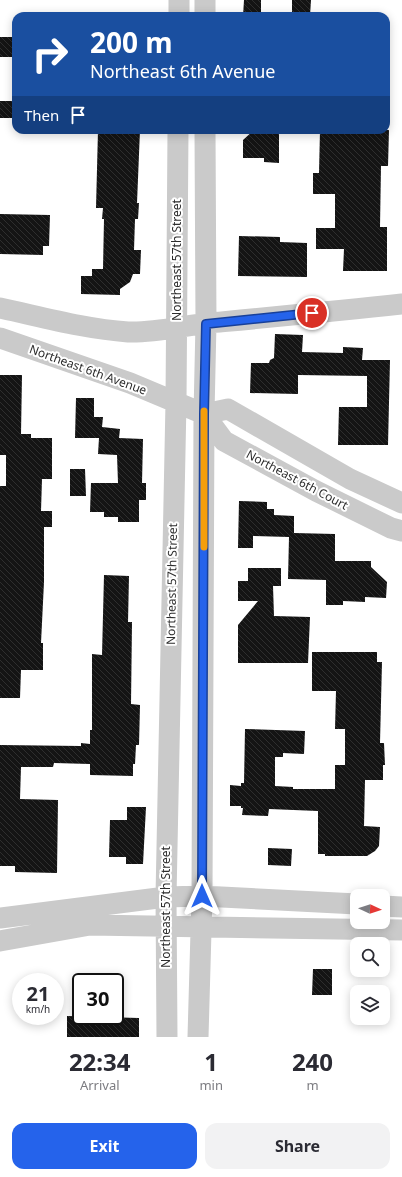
<!DOCTYPE html>
<html lang="en">
<head>
<meta charset="utf-8">
<style>
  :root { --surface:#fff; --page:#f2f2f3; --text:#2b2b33; --muted:#7c7c81; --accent:#2563eb }
  body { margin:0; font-family:"Noto Sans",sans-serif; background:var(--page); color:var(--text); height:100vh; display:flex; flex-direction:column; font-size:15px; white-space:nowrap }
  * { box-sizing:border-box; margin:0 }
  p { font-size:13px; color:var(--muted) }
  .icon { flex:none; width:22px; height:22px; fill:none; stroke:currentColor; stroke-width:2; stroke-linecap:round; stroke-linejoin:round }
  .map { position:relative; height:1037px; overflow:hidden }
  .sheet { display:flex; flex-direction:column; background:var(--surface); flex:1 }
  .sheet>* { flex:none }
  .hud { position:absolute; left:12px; top:12px; width:378px; height:122px; border-radius:12px; box-shadow:0 2px 10px #0003; background:#1a4fa0; color:#fff; overflow:hidden }
  .needle { width:26px; rotate:93deg }
  .controls { position:absolute; left:350px; top:889px; display:grid; gap:8px }
  .controls a { display:grid; place-items:center; width:40px; height:40px; border-radius:8px; background:var(--surface); box-shadow:0 2px 10px #0003; font-size:20px }
  .speed { position:absolute; left:12px; top:973px; display:flex; gap:8px; font-size:20px; font-weight:700; text-align:center }
  .speed>* { display:grid; place-content:center; width:52px; height:52px; border-radius:50%; background:var(--surface); box-shadow:0 2px 10px #0003; line-height:1 }
  .speed small { font-size:10px; font-weight:400 }
  .speed .limit { border:2px solid #111; border-radius:6px; background:#fff; color:#111 }
  .pin { position:absolute; display:grid; place-items:center; width:34px; height:34px; color:#fff; margin:-17px; border:2px solid #fff; border-radius:50%; box-shadow:0 1px 4px #0007 }
  .me { position:absolute; width:44px; margin:-22px; rotate:0deg; stroke-linejoin:round; filter:drop-shadow(0 0 3px #0008) }
  .turn { display:flex; align-items:center; gap:14px; height:84px; padding:0 12px; font-size:18px }
  .turn .icon { width:52px; height:52px; stroke-width:2.5 }
  .turn b { display:block; font-size:28px; line-height:34px }
  .then { display:flex; align-items:center; height:38px; padding:0 12px; background:#0003; gap:8px; font-size:15px }
  .eta { display:flex; justify-content:space-evenly; align-items:center; height:68px; text-align:center }
  .eta b { font-size:24px; font-weight:700; line-height:28px }
  .action { display:flex; gap:8px; margin-top:auto; padding:8px 12px }
  .action a { flex:1; height:46px; border-radius:12px; background:var(--accent); color:#fff; font-size:16px; font-weight:700; line-height:46px; text-align:center }
  .action a+a { background:var(--page); color:var(--text) }
  .map>svg:first-child { display:block }
  .building { fill:url(#building-back-hatch) }
  .lines { fill:none; stroke-linecap:round; stroke-linejoin:round }
  .minor { stroke:#cacaca; stroke-width:21 }
  .route-casing { stroke:#184099; stroke-width:10 }
  .route { stroke:#2563eb; stroke-width:7 }
  .slow { stroke:#f59e0b; stroke-width:7 }
  .labels { text-anchor:middle; stroke-width:4; stroke-linejoin:round; paint-order:stroke }
  .street-label { font-size:12px; fill:#2d2d2d; stroke:#fff }
</style>
</head>
<body>
<div class="map">
<svg width="402" height="1037" viewBox="0 0 402 1037">
  <defs>
    <pattern id="building-back-hatch" width="6" height="6" patternUnits="userSpaceOnUse"><rect width="6" height="6" fill="#141414"/><path d="M-1 5l2 2M0 0l6 6M5-1l2 2" fill="none" stroke="#2e2e2e"/></pattern>
  </defs>
  <rect width="100%" height="100%" fill="#fff"/>
  <path class="building" d="M244 0H261V16H243Z
    M292 0H311L310 16H292Z
    M0 37H16V57H0Z
    M0 101H16V118H0Z
    M98 130H140L137 203H139L138 219H135L134 250H141L140 274H133L130 282 120 289V295L81 294V276H92V269H103L104 219H102L103 208H96Z
    M254 130H263V133H279V163L264 162V158H243V140Z
    M320 130H389L388 166H381L380 227H387V271H343L344 249H316V228H335V194H313V173H319Z
    M0 214 50 215 49 246H43V255L0 254Z
    M239 236 280 237V242L307 243V277L238 276Z
    M275 334 303 335 302 352 343 353V347L363 348 362 360H390L388 445H338L339 407H367V376L298 375V394L250 393 251 363H269L270 360 274 358Z
    M0 375H22L21 434H31V438H52V479H42L41 511H52V527H44V582L41 643H43V670H21L20 698H0V486H6V455H0Z
    M76 398H94V417H103L102 427 120 429 119 438 143 439 142 483H146V500H139V522H118V517H104V512H90L91 483H118L117 455 98 454 99 438H75Z
    M70 469H85L86 496H70Z
    M239 501 267 502V509H274V515L294 516V533L335 534V561H371V567L387 582 386 598 365 597V602L343 601V605H326V580L288 579 289 537 253 536V548H238Z
    M248 568H281V586H273L274 616 310 617 308 663H238V625L258 601H238V581H248Z
    M104 575 129 576 128 622H132L131 704 140 705 139 745H136L135 764H133V776L90 775V764L54 763 53 767H21L20 799 58 800 57 873 15 872V866H0V745L81 746V743L90 744V730H92V654L102 655Z
    M312 652H377V662H382L380 743H384L385 765H383V780H365L364 826 380 827 379 846 375 851 367 856H325V854H318V811L269 809 268 816 242 815 243 808H241V806H230V785L241 786V783H244L245 729 305 731 304 754 283 753V757H275V786L293 787V789H335V765H345V729H335L336 691H312Z
    M127 807H146L143 864H126V857H109L110 820H127Z
    M268 848 292 849 291 866 268 865Z
    M313 969H332V995H312Z
    M67 1016 139 1018V1037H67Z"/>
  <g class="lines">
    <path class="minor" d="M205 0V16
      M179 16V0
      M0 308C42 317 85 329 128 332 155 333 182 326 209 323 273 317 338 311 402 304
      M0 338 130 383 204 414 228 409 350 479 402 503
      M204 414 224 441 316 491 391 528 402 531
      M383 906 402 907
      M0 918 166 897 202 896 357 904
      M0 941 90 925 402 930
      M167 1037 166 897 176 402 178 130
      M198 1037 202 896 204 414 206 323 205 130"/>
  </g>
  <g class="lines">
    <g class="route-casing">
      <path id="route" d="M202 896 204 414 206 324 312 313"/>
    </g>
    <use href="#route" class="route"/>
    <path class="slow" d="M204 547V411"/>
  </g>
  <g class="labels">
    <g class="street-label">
      <text transform="translate(177 260) rotate(-90)" y="4">Northeast 57th Street</text>
      <text transform="translate(88 370) rotate(20)" y="4">Northeast 6th Avenue</text>
      <text transform="translate(297 480) rotate(28)" y="4">Northeast 6th Court</text>
      <text transform="translate(172 584) rotate(-89)" y="4">Northeast 57th Street</text>
      <text transform="translate(166 907) rotate(-90)" y="4">Northeast 57th Street</text>
    </g>
  </g>
</svg>
<div class="controls">
<a><svg class="needle" viewBox="-14 -14 28 28"><path d="M0-13l5 13h-10z" fill="#e53935"/><path d="M0 13l5-13h-10z" fill="#7c7c81"/></svg></a>
<a><svg class="icon" aria-label="search" viewBox="0 0 24 24"><circle cx="10" cy="10" r="6"/><path d="M15 15l6 6"/></svg></a>
<a><svg class="icon" aria-label="layers" viewBox="0 0 24 24"><path d="M12 4l9 5-9 5-9-5zM3 14l9 5 9-5"/></svg></a>
</div>
<div class="speed"><div>21<small>km/h</small></div><div class="limit">30</div></div>
<div class="pin" style="left:312px;top:313px;background:#d93025"><svg class="icon" aria-label="arrive" viewBox="0 0 24 24"><path d="M6 21V4h12l-3 4 3 4H6"/></svg></div>
<svg class="me" style="left:202px;top:896px" viewBox="-20 -20 40 40"><path d="M0-17L14 15 0 8-14 15z" fill="#2563eb" stroke="#fff" stroke-width="4"/></svg>
<div class="hud">
<div class="turn"><svg class="icon" aria-label="right" viewBox="0 0 24 24"><path d="M7 20v-9h11M14 6l5 5-5 5"/></svg><div><b>200 m</b>Northeast 6th Avenue</div></div>
<div class="then">Then<svg class="icon" aria-label="arrive" viewBox="0 0 24 24"><path d="M6 21V4h12l-3 4 3 4H6"/></svg></div>
</div>
</div>
<section class="sheet">
<div class="eta">
<div><b>22:34</b><p>Arrival</p></div>
<div><b>1</b><p>min</p></div>
<div><b>240</b><p>m</p></div>
</div>
<div class="action"><a>Exit</a><a>Share</a></div>
</section>
</body>
</html>
